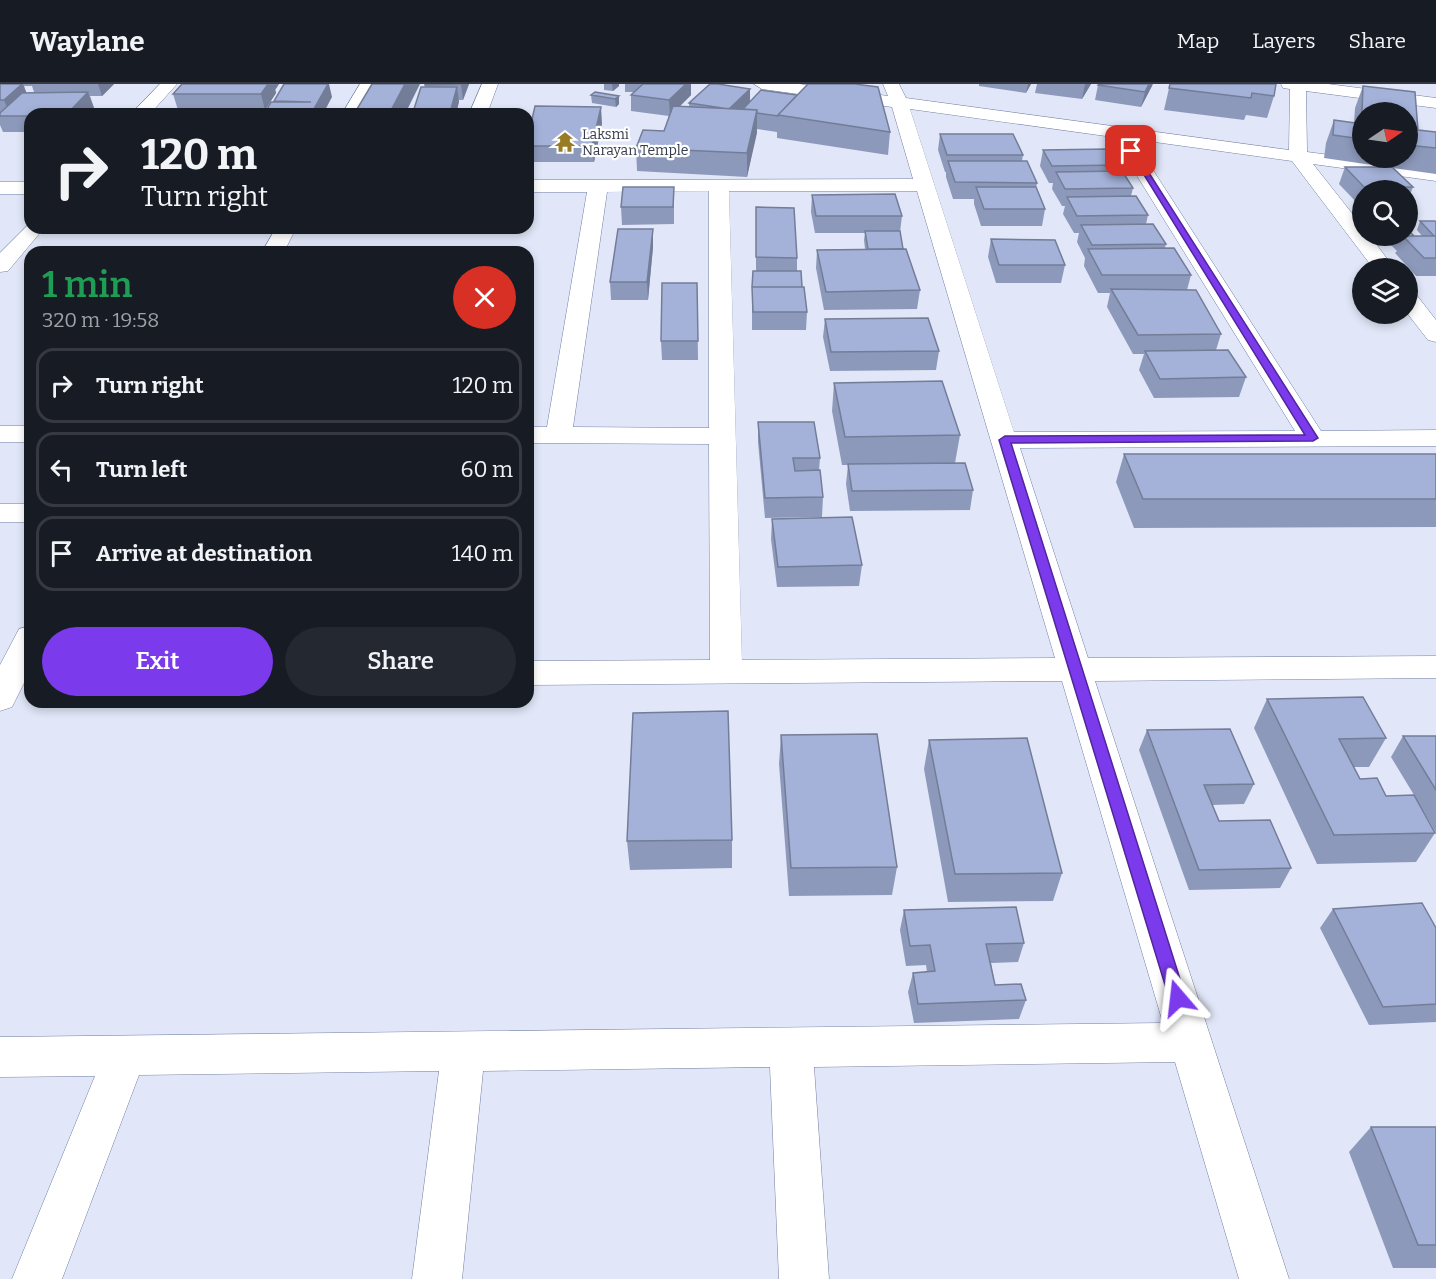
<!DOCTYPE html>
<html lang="en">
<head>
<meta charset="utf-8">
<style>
  :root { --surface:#171b24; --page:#242831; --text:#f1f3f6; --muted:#9ea1a6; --line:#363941; --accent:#7c3aed }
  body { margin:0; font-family:Bitter,serif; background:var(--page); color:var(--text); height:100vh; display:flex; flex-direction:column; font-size:22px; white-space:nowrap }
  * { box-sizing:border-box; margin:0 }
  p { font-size:20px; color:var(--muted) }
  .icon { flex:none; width:33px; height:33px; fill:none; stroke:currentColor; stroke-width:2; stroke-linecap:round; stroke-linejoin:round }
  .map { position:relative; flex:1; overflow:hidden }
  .side { position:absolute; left:24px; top:162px; width:510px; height:462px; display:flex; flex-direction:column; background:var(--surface); border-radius:18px; box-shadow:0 3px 9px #0003 }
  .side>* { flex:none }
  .hud { position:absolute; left:24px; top:24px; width:510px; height:126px; border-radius:18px; box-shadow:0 3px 9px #0003; background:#171b24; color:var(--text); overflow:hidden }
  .needle { width:39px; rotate:77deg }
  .controls { position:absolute; left:1352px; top:18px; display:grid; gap:12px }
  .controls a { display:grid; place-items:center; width:66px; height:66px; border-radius:50%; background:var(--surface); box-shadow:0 3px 9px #0003; font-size:30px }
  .pin { position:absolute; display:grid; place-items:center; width:51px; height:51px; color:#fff; margin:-26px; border-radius:12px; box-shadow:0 3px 9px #0006 }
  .me { position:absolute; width:66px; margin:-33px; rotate:343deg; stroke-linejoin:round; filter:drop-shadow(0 0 4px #0008) }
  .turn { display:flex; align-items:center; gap:21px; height:126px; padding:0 18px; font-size:27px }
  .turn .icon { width:78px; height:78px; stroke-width:2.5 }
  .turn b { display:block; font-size:42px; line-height:51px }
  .round { display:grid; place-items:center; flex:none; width:63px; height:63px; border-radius:32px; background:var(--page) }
  .head { display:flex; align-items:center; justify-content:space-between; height:102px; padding:0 18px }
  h1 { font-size:36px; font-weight:600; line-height:45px; color:#1e9e55 }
  .cta { display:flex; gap:12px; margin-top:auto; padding:12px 18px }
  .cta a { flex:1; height:69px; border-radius:36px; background:var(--accent); color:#fff; font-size:24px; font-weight:600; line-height:69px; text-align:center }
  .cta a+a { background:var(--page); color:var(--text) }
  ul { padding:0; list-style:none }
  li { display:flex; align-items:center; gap:18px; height:75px; margin:0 12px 9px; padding:0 6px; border:3px solid var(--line); border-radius:18px }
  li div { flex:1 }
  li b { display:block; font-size:22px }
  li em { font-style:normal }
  header { display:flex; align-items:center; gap:36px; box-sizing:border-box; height:84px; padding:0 30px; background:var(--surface); border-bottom:2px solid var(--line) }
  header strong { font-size:28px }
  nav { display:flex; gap:33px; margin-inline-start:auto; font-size:21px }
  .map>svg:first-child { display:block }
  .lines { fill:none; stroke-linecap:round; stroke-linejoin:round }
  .street-casing { stroke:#727fa4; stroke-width:1 }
  .street { fill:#fff; fill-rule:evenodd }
  .wall { fill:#8d99bb; fill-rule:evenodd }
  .shaded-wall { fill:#737d98 }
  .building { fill:#a4b2d9; stroke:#737d98; stroke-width:1.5 }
  .route { fill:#7c3aed; stroke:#51269a; stroke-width:1.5 }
  .labels { text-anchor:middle; stroke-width:4.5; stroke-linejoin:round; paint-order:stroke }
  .far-poi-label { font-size:14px; fill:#353b4b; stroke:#fff; text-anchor:start }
</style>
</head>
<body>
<header>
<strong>Waylane</strong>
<nav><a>Map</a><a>Layers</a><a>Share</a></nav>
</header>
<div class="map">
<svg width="1436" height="1195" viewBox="0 0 1436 1195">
  <rect width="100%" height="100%" fill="#e1e7f8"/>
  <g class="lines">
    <g class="street-casing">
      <path id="street" d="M160 0H177L150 30H131Z
        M360 0H376L360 30H342Z
        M482 0H498L487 30H469Z
        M754 0H799L888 12 883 0H899L906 14 1289 66 1290 5 1283 4 1281 0H1328L1436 14V24L1306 7 1307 68 1436 85V97L1313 80 1362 142V152H1370L1394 184H1373L1292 77 1133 55 1321 347 1436 346V362L1020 364 1088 574 1436 572V594L1095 597 1289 1195H1239L1175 978 814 983 829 1195H779L770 983 483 987 462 1195H412L439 987 139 991 62 1195H12L95 992 0 993V953L1163 939 1062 597 528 601V577L710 576 709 360 528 359V343H547L587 108H528V96L913 95 892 23 762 5ZM910 25 1113 53 1295 347 1014 348ZM709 107V344L573 343 607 108ZM729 107H917L1055 574 742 576Z
        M0 98H30V110H0Z
        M30 139V144H44L8 187 0 188V169Z
        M276 144H296L284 168H262Z
        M1407 207 1415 209 1436 236V258L1428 256 1407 229Z
        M0 342H30V358H0Z
        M0 420H30V438H0Z
        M30 542V587L12 623 0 627V581L19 545Z"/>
    </g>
    <use href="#street" class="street"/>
  </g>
  <path class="wall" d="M0 0H114L102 12H90L94 24 88 30H30V48H3L0 41ZM24 2H32L34 8 26 9Z
    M182 0H279L275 6 276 9 265 26H178L173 10Z
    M469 0 463 16H459L456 30H407H415L414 25 425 3V1Z
    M604 0H619V2L613 7 604 6Z
    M625 0H691V11L679 23H689V19L750 5V18L890 48 888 71 777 54V48L757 45 747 93 637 87 636 64 664 47 669 32 631 27V11L634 8H625Z
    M979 0H1031L1026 9 979 2Z
    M1037 0H1091L1082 15 1035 9Z
    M1170 0 1274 12 1267 34 1246 31 1244 36 1164 26Z
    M1098 1 1152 2 1141 23 1095 16Z
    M1363 2 1415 8 1418 46 1436 48V90L1393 84 1413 103 1407 118V106H1362V120H1358L1339 100 1345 83H1386L1324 74 1326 59 1334 36 1354 39 1355 24ZM1362 28H1407V74H1362Z
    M591 11 619 12V20L616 23 592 19Z
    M602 39 594 78H528V53Z
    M940 50 1023 71 1022 77 1037 99 1036 104 1045 125 1042 142H981L974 120V115H953L946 93V88H945L938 66Z
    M1043 66 1118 81 1117 87 1133 104 1131 112 1148 131 1146 140 1166 160 1165 164 1191 191 1187 206 1221 250 1216 266 1246 293 1239 313 1154 314 1139 286 1144 270H1133L1107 223 1110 209H1098L1084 182 1085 174 1077 158 1079 149H1074L1063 130 1065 122H1062L1052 105 1053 99H1049L1040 82Z
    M812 111 902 132 900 148 903 165 920 206 917 225 824 226 816 184 817 166 865 165 864 156 865 149H815L811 128Z
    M674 120V140L622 141 621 123Z
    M756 123 797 174V187L802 203 807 228 806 246H752V221L753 187H756Z
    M1420 137 1436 138V192H1416L1395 169 1397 167 1382 152H1422L1417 146Z
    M991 155 1065 181 1061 199H996L988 173Z
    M653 163 648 216H611L610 198Z
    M697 199 698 276H662L661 257Z
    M825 235 939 267 936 286 830 287 823 253Z
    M834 299 960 351 955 379 973 406 970 426 850 427 846 400 848 381H842L832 327Z
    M758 338 820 374 819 386 823 413 822 433 765 434 758 358Z
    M1124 370H1436V443L1134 444 1116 398Z
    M772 435 862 481 859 502 777 503 771 455Z
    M1267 615 1386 654 1369 683H1354L1360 695 1386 712 1414 711 1391 673 1403 652H1436V749L1420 721 1435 749 1416 778 1317 780 1254 644Z
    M1147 646 1254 700 1244 720 1212 721 1219 737 1291 784 1280 804 1189 806 1139 666Z
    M781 651 897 783 892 811 789 812 779 680Z
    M929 656 1062 789 1053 817 948 818 924 685Z
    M732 756V784L630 786 627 757Z
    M1333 825 1436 844V938L1369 941 1320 844Z
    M904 826 1024 859 1018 878 991 879 995 901 1026 916 1019 935 914 939 908 908 913 889 927 888 926 881 906 882 900 846Z
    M1371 1043H1436V1184H1393L1349 1068Z"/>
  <path class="shaded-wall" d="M22 0H23L29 15 10 31 4 16Z
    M98 0H114L102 12Z
    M268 0H274L276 9 265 26 261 10Z
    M274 0H279L275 6Z
    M328 0H329L332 13 323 30H311Z
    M405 0H420L405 30H389Z
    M461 0H469L463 16 461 1Z
    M612 0H619V2L613 7Z
    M686 0H691V11L670 32 669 16Z
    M1028 0H1031L1026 9Z
    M1085 0H1091L1082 15Z
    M1149 0H1153L1141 23 1145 8Z
    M457 3 459 18 456 30H452L451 25Z
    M750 5V20L741 27 729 25Z
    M88 8 94 24 88 30H67Z
    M619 12V20L616 23 615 15Z
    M601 23 602 39 594 78 592 62Z
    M757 26V49L747 93V69Z
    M653 145V163L648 216 647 198Z"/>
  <path class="building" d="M0 0H22L4 16H0Z
    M182 0H268L261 10H173Z
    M284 0H328L311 30H264L271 18H311L274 17Z
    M372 0H405L389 30H354Z
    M425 0H461L425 1Z
    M643 0H686L669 16 631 11Z
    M710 0H718L750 5 729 25 689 19Z
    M808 0H855L878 3 890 48 778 31Z
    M1099 0H1149L1145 8 1098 1Z
    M1170 0H1276L1274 12 1252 9 1251 14 1169 4Z
    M1363 2 1415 8 1418 46 1436 48V64L1407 61V28H1362Z
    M421 3H457L451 25H414Z
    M761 6 797 11 778 31V32L757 29V26L743 25Z
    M88 8 67 30H30V32H0V29L22 9Z
    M595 8 619 12 615 15 591 11Z
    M535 22 601 23 592 62H528V53Z
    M673 22 757 26 747 69 636 64 643 46 664 47Z
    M446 29V30H407Z
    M1334 36 1362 40V55L1333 51Z
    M940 50H1013L1023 71H947Z
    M1108 65 1118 81 1052 82 1043 66Z
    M948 77H1027L1037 99 955 98Z
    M1345 83H1392L1413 103H1364Z
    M1122 87 1133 104 1065 105 1056 88Z
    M623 103H674L673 123H621Z
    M976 103H1036L1045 125H984Z
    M895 110 902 132H816L812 111Z
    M1136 112 1148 131 1077 132 1067 113Z
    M756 123 794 124 797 174 756 173Z
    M1420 137H1435L1436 138V152H1434Z
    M1153 140 1166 160 1092 161 1081 141Z
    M618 145H653L647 198H610Z
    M1407 145 1414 152H1403L1400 158 1394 152H1407Z
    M865 147H900L903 165H868Z
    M1403 152H1436V174H1424Z
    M991 155 1055 156 1065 181H999Z
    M1174 164 1191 191H1102L1088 165Z
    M906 165 920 206 826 208 817 166Z
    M753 187H801L802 203H752Z
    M662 199H697L698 257H661Z
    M752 203H804L807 228H753Z
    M1111 205 1196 206 1221 250 1138 251Z
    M928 234 939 267 831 268 825 235Z
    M1228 266 1246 293 1160 295 1145 267Z
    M942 297 960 351 845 353 834 299Z
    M758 338H814L820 374H793L795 387 820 386 823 413 765 414Z
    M1124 370H1436V415H1143Z
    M965 379 973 406 852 407 848 380Z
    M852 433 862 481 778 483 772 435Z
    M1363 613 1386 654 1339 655 1360 695 1377 694 1386 712 1414 711 1435 749 1334 751 1267 615Z
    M728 627 732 756 627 757 633 629Z
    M1230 645 1254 700 1204 701 1219 737 1270 736 1291 784 1199 786 1147 646Z
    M877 650 897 783 791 784 781 651Z
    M1403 652H1436V706Z
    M1027 654 1062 789 955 790 929 656Z
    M1422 819 1436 844V920L1383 923 1333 825Z
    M1016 823 1024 859 986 860 995 901 1021 900 1026 916 918 920 913 889 935 887 930 861 910 862 904 826Z
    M1371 1043H1436V1161H1418Z"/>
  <path class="route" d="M1128 65 1135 67 1318 354 1313 357 1011 359 1186 914 1184 920 1178 922 1172 920 1169 914 999 356 1005 352 1305 351Z"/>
  <defs>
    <g id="temple-bare" transform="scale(1.62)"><path d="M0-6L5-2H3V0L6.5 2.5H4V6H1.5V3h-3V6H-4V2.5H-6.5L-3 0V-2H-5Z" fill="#987c24" stroke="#fff" stroke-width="2.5" paint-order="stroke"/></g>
  </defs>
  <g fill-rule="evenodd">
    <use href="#temple-bare" x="565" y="58"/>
  </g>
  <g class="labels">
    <g class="far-poi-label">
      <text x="582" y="55">Laksmi<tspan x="582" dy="16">Narayan Temple</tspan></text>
    </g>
  </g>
</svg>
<div class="controls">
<a><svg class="needle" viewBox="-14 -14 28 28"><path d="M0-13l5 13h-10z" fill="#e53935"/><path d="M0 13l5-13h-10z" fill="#9ea1a6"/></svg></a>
<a><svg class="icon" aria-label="search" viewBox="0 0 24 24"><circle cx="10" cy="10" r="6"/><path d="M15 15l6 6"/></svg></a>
<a><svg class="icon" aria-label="layers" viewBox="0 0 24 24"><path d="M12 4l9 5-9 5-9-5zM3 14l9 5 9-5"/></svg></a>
</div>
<div class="pin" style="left:1131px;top:67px;background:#d93025"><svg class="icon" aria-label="arrive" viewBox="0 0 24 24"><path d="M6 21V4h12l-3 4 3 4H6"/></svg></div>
<svg class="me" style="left:1178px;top:914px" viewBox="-20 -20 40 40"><path d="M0-17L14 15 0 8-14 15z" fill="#7c3aed" stroke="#fff" stroke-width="4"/></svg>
<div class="hud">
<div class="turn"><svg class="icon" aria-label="right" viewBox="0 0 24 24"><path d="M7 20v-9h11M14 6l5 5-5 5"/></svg><div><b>120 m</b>Turn right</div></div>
</div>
<section class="side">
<div class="head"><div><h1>1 min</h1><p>320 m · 19:58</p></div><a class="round" style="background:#d93025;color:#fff"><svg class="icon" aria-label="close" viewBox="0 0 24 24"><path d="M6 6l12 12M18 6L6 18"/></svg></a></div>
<ul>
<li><svg class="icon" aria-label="right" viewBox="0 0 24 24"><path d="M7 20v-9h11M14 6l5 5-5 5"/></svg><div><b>Turn right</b></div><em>120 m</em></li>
<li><svg class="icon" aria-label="left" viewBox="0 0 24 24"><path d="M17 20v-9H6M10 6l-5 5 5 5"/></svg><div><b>Turn left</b></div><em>60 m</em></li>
<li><svg class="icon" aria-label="arrive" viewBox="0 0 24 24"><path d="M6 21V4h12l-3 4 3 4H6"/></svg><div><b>Arrive at destination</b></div><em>140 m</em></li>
</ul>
<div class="cta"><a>Exit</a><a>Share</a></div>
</section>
</div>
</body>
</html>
